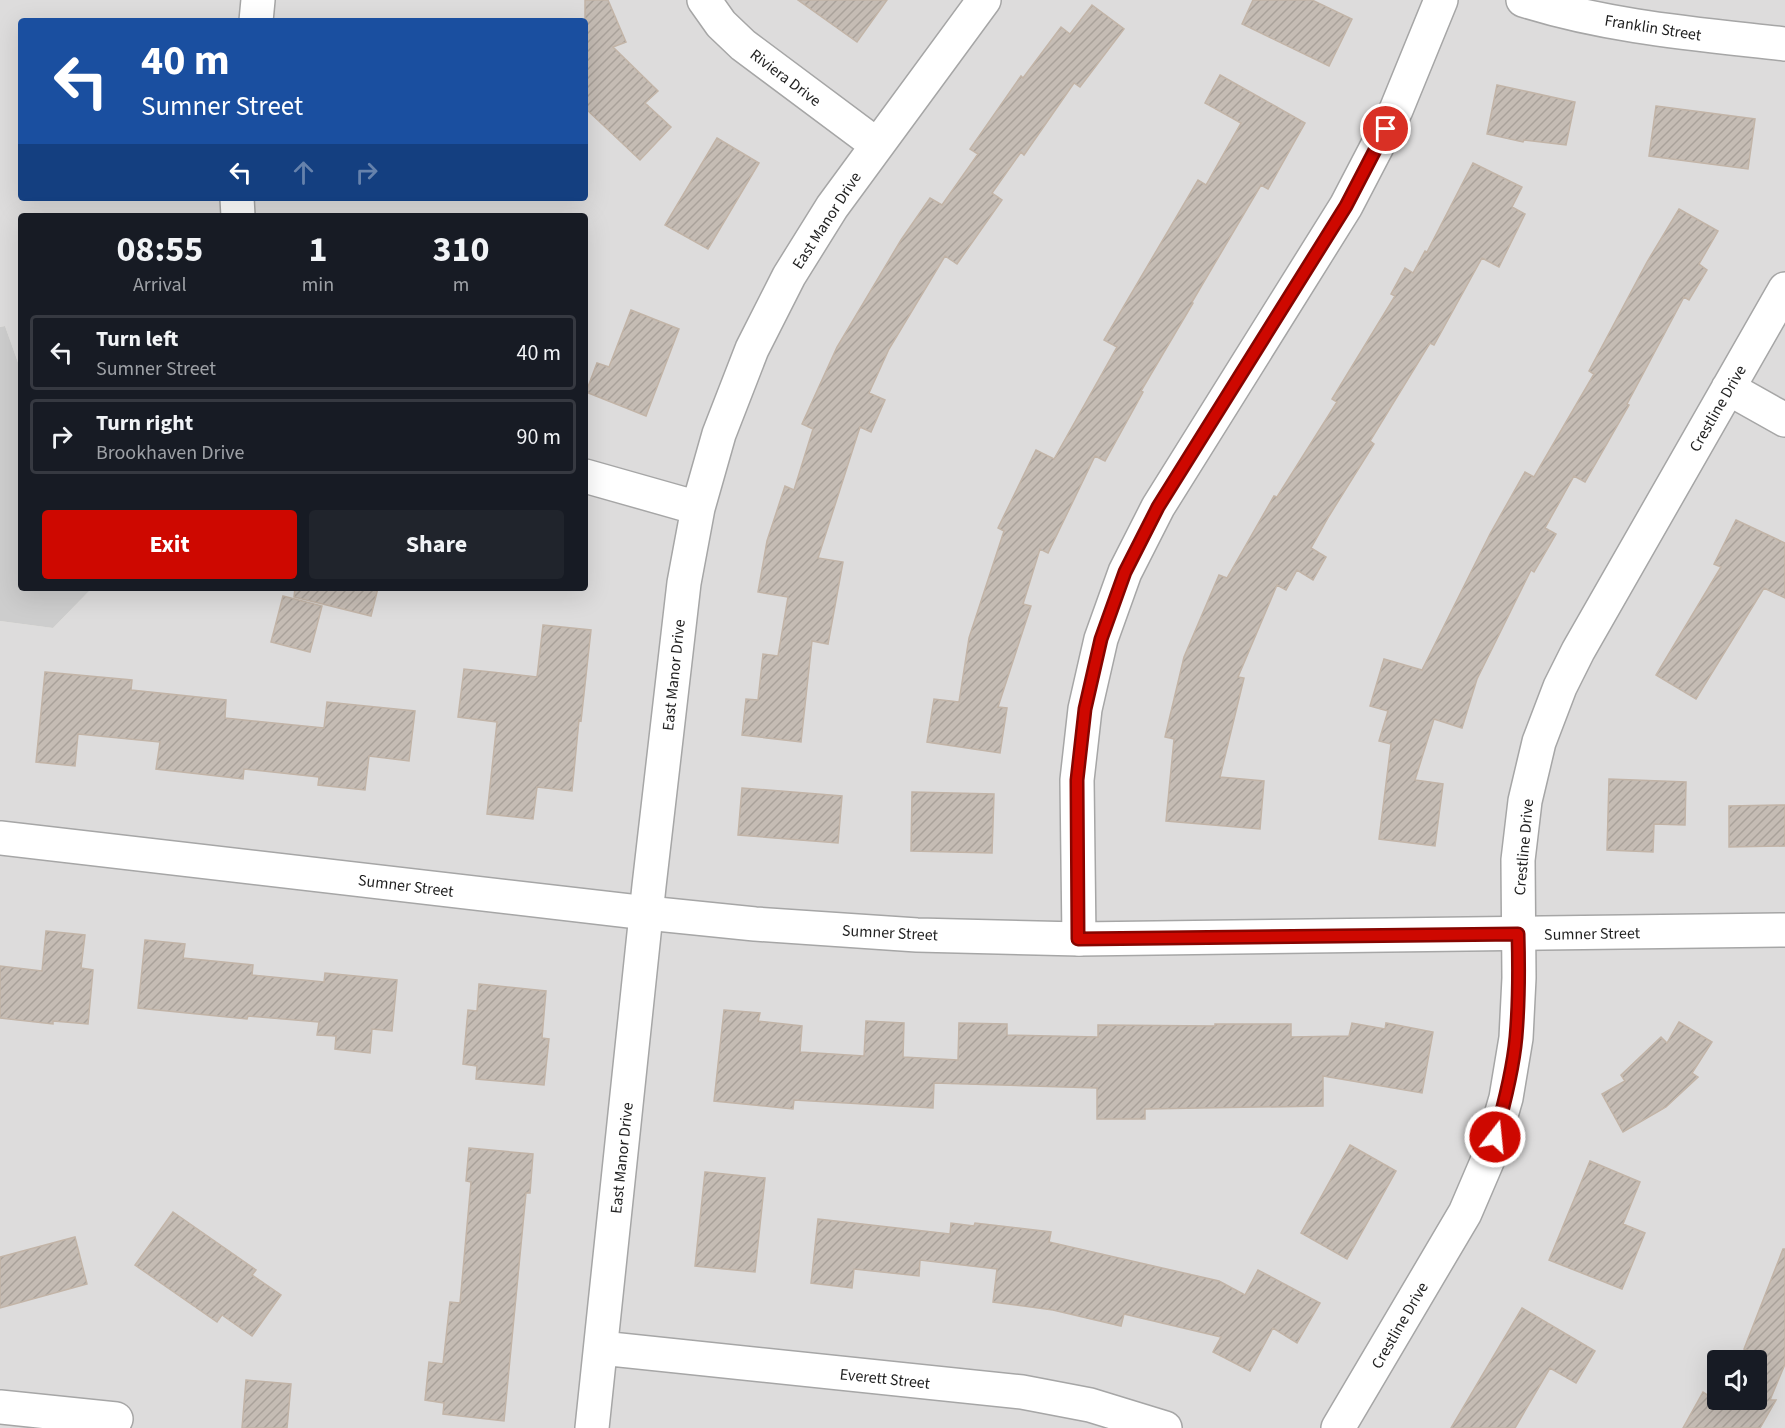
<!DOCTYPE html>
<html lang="en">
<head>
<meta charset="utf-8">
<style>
  :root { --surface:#171b24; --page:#20242c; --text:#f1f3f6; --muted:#9ea1a6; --line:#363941; --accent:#ce0800 }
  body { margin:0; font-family:"Source Sans 3",sans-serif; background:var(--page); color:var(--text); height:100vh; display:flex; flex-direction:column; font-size:22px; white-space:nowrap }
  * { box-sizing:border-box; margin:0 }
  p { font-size:20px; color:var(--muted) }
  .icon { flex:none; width:33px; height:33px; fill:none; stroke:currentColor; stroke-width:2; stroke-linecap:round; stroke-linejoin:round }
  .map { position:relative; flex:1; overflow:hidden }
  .drawer { position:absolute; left:18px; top:213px; width:570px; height:378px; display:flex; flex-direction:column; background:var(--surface); border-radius:6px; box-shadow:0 6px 24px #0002 }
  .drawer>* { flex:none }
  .hud { position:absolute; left:18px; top:18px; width:570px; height:183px; border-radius:6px; box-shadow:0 6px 24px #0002; background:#1a4fa0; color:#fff; overflow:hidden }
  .fabs { position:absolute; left:1707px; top:1350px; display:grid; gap:12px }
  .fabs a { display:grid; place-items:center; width:60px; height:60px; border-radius:6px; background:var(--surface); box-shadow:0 6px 24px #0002; font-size:30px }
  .pin { position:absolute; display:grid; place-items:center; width:51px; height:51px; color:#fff; margin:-26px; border:3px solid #fff; border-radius:50%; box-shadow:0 2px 6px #0007 }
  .me { position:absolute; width:66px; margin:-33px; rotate:16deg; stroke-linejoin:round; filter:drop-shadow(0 0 4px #0008) }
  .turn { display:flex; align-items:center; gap:21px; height:126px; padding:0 24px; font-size:27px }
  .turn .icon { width:78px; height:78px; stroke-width:2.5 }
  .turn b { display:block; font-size:42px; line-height:51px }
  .lanes { display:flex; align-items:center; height:57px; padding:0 24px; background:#0003; justify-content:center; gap:30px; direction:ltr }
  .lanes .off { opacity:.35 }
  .eta { display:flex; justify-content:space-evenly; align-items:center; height:102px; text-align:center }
  .eta b { font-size:36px; font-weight:700; line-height:42px }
  .cta { display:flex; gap:12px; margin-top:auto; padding:12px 24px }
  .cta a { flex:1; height:69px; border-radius:6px; background:var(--accent); color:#fff; font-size:24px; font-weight:700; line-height:69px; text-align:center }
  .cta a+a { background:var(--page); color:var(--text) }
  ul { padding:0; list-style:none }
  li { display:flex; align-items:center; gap:18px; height:75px; margin:0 12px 9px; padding:0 12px; border:3px solid var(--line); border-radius:6px }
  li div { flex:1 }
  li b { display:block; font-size:22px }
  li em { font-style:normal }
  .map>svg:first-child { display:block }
  .residential { fill:#dddcdc; fill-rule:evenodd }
  .religious { fill:#cdcdcd }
  .building { fill:url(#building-hatch); stroke:#c2b4a7; stroke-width:1.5 }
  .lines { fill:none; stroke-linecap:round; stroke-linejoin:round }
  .minor-casing { stroke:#a6a6a6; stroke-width:36 }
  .tertiary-casing { stroke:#a6a6a6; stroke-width:36 }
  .minor { stroke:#fff; stroke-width:33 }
  .tertiary { stroke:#fff; stroke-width:33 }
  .route-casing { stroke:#860500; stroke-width:15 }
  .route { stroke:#ce0800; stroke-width:10 }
  .labels { text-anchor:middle; stroke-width:4.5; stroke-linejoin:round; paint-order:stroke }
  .street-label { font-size:16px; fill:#1f1f1f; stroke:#fff }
</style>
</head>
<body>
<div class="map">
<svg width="1785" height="1428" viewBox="0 0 1785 1428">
  <defs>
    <pattern id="building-hatch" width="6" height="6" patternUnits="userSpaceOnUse" patternTransform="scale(1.5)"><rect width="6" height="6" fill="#c5bcb4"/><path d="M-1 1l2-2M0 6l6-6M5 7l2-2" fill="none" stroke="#a9a19a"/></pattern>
  </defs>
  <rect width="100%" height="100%" fill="#f0ede5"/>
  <path class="residential" d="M0 0H1785V1428H0V621L53 628 92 588H585V216H21V371L5 326 0 327ZM21 21H585V198H21ZM1718 1360H1756V1400H1718Z"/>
  <path class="religious" d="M5 326 21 371V588H92L53 628 0 621V327Z"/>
  <path class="building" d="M585 0H608L626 42 613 47 658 91 645 103 671 127 640 160 585 108Z
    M798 0H887L857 42Z
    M1253 0H1312L1352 19 1329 66 1242 24Z
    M1092 5 1124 29 1080 87 1074 83 1024 155 1021 152 992 193 1002 200 957 264 945 256 889 349 869 393 885 400 871 432 860 427 818 558 843 562 828 644 812 641 801 742 742 735 746 699 758 700 763 654 778 656 788 597 758 592 767 541 785 486 794 490 813 429 802 424 837 347 901 240 930 198 942 205 978 154 970 149 1021 76 1023 78 1061 27 1070 34Z
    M1220 75 1305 123 1268 189 1261 185 1192 302 1193 303 1141 391 1143 392 1105 461 1095 456 1048 553 1040 549 1023 604 1031 606 998 707 1007 708 1000 753 927 742 934 699 959 702 969 638 1004 531 998 528 1036 450 1054 459 1117 347 1104 340 1198 180 1206 185 1241 123 1205 103Z
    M1497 85 1575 102 1566 145 1524 140 1523 142 1487 134Z
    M1656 106 1755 119 1748 169 1649 156Z
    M717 138 759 163 708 249 665 225Z
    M1473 163 1522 187 1512 207 1525 214 1499 267 1482 258 1434 345 1430 343 1370 441 1374 444 1329 516 1311 548 1326 557 1313 580 1297 570 1286 590 1277 585 1238 677 1244 678 1220 777 1264 781 1260 829 1166 821 1174 739 1165 737 1184 657 1219 575 1227 578 1274 496 1277 497 1337 402 1332 399 1395 296 1391 294 1405 268 1413 273 1425 251 1427 252Z
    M1679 209 1718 231 1699 264 1707 270 1689 300 1684 297 1627 404 1629 405 1585 482 1574 476 1545 528 1556 534 1534 572 1531 570 1477 679 1462 728 1434 719 1415 780 1443 784 1435 846 1379 839 1391 744 1379 741 1388 711 1370 706 1384 659 1422 670 1490 534 1525 472 1534 477 1594 374 1589 371 1647 262Z
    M631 310 679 329 646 416 586 392 597 363 609 367Z
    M1736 520 1785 543V598L1764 588 1696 699 1656 675 1721 567 1714 564Z
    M295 588H378L371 616 294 597Z
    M283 596 322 606 310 652 271 642Z
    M543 625 591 630 581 721 579 720 572 791 537 787 533 819 487 814 497 722 458 717 464 669 537 677Z
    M45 672 132 680 131 690 226 700 225 718 324 728 327 702 415 711 409 761 369 756 365 790 318 785 319 777 244 769 243 779 156 769 160 742 78 734 75 766 36 762Z
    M1609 779 1686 782 1685 825 1654 824 1653 852 1607 850Z
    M742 788 842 796 838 843 738 835Z
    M912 792 994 794 992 853 911 851Z
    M1785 805V846L1729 847V806Z
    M46 931 85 935 81 968 93 970 88 1024 53 1021V1024L0 1018V966L42 971Z
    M145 940 185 944 183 958 253 965 252 975 324 982 325 973 397 980 392 1031 372 1029 370 1053 335 1049 336 1036 317 1035 319 1022 248 1016 247 1019 138 1008Z
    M479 984 546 991 542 1038 549 1039 544 1085 476 1079 477 1066 463 1064 468 1010 477 1011Z
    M724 1010 760 1013 758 1021 802 1026 800 1052 864 1056 866 1021 904 1023 903 1057 958 1060 959 1023 1007 1024V1035L1098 1037V1025L1215 1026V1024H1291V1037L1349 1036 1352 1023 1385 1029 1386 1023 1433 1032 1422 1093 1323 1076V1106L1145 1109V1119H1097V1088L934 1083 933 1108 794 1100 793 1109 714 1101Z
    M1679 1022 1712 1042 1692 1073 1698 1077 1666 1107 1623 1132 1602 1094 1625 1081 1621 1075 1661 1037 1667 1043Z
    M1350 1145 1396 1171 1347 1259 1301 1233Z
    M469 1148 533 1154 530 1193H526L504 1421 443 1414 444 1403 425 1400 429 1362 443 1364 450 1302 460 1303 471 1182 466 1181Z
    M1590 1161 1640 1182 1623 1224 1645 1233 1622 1289 1549 1260Z
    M705 1172 765 1178 755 1272 695 1266Z
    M173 1212 256 1270 252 1275 281 1295 252 1336 222 1315 217 1322 135 1265Z
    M818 1219 950 1234 951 1223 974 1226 975 1223 1051 1232 1049 1242 1219 1281 1245 1295 1258 1270 1320 1303 1297 1343 1273 1328 1250 1371 1213 1352 1221 1337 1124 1314 1121 1326 1053 1310 993 1302 997 1269 920 1260 919 1276 854 1269 852 1288 811 1283Z
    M75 1237 87 1284 0 1308V1257Z
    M1783 1249H1785V1364L1770 1400H1776L1760 1428H1683L1703 1392 1715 1400H1756V1354L1744 1349Z
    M1522 1308 1595 1351 1576 1383 1550 1368 1515 1428H1451Z
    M246 1380 291 1384 287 1428H242Z"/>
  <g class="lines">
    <g class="minor-casing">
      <path id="minor" d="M704 0 721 24 743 45 877 145
        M1523 0C1608 27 1697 34 1785 44
        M256 21 258 0
        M237 198 238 216
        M1728 388 1785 420
        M585 476 698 508
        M1079 939 1077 780 1085 709 1101 639 1125 572 1158 507 1346 206 1396 110 1441 0
        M601 1348 1022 1392 1090 1405 1165 1428
        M0 1407 116 1419
        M592 1428 649 886 684 583 698 508 719 434 752 349 789 276 832 207 984 0
        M1338 1428 1465 1213 1489 1157 1506 1098 1516 1038 1519 978 1518 860 1525 801 1539 742 1560 687 1578 651 1785 289"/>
    </g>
    <g class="tertiary-casing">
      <path id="tertiary" d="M0 838 647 913 755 924 917 935 1079 939 1785 930"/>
    </g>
    <use href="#minor" class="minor"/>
    <use href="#tertiary" class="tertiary"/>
  </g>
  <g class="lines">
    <g class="route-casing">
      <path id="route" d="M1386 129 1346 206 1158 507 1125 572 1101 639 1085 709 1077 780 1078 939 1518 934C1519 968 1519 1002 1516 1037 1513 1071 1504 1105 1495 1137"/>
    </g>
    <use href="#route" class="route"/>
  </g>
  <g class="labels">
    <g class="street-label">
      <text transform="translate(1653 27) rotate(9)" y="6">Franklin Street</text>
      <text transform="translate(786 77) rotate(37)" y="6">Riviera Drive</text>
      <text transform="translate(826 220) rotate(-57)" y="6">East Manor Drive</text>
      <text transform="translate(1717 408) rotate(-60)" y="6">Crestline Drive</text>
      <text transform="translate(673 675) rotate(-84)" y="6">East Manor Drive</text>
      <text transform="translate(1523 847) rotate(-85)" y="6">Crestline Drive</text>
      <text transform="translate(406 885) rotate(7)" y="6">Sumner Street</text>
      <text transform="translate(890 932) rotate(3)" y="6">Sumner Street</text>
      <text transform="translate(1592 933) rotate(-1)" y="6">Sumner Street</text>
      <text transform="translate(621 1158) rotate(-84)" y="6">East Manor Drive</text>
      <text transform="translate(1399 1325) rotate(-60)" y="6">Crestline Drive</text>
      <text transform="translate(885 1378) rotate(6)" y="6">Everett Street</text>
    </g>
  </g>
</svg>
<div class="fabs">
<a><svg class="icon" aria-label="sound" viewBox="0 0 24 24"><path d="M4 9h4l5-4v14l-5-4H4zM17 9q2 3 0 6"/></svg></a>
</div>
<div class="pin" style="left:1386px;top:129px;background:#d93025"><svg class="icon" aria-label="arrive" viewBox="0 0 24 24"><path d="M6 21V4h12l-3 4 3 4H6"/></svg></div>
<svg class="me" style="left:1495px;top:1137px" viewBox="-20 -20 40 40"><circle r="17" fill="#ce0800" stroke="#fff" stroke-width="3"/><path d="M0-11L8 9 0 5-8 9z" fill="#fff"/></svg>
<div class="hud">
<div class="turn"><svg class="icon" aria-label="left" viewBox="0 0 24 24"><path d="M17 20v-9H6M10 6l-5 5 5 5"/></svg><div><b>40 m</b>Sumner Street</div></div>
<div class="lanes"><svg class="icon" aria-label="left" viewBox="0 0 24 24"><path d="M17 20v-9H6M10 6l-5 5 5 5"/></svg><svg class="icon off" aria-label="ahead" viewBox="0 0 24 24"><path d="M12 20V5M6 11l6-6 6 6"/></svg><svg class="icon off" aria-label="right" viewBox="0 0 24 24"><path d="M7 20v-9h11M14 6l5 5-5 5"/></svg></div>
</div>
<section class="drawer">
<div class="eta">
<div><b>08:55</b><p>Arrival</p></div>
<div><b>1</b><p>min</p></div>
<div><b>310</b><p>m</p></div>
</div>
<ul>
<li><svg class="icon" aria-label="left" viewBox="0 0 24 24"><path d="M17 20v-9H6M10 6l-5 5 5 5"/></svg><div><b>Turn left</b><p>Sumner Street</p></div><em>40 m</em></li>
<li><svg class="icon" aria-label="right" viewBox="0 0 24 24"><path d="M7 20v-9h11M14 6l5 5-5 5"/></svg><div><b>Turn right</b><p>Brookhaven Drive</p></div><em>90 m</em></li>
</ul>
<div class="cta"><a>Exit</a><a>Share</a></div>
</section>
</div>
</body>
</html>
